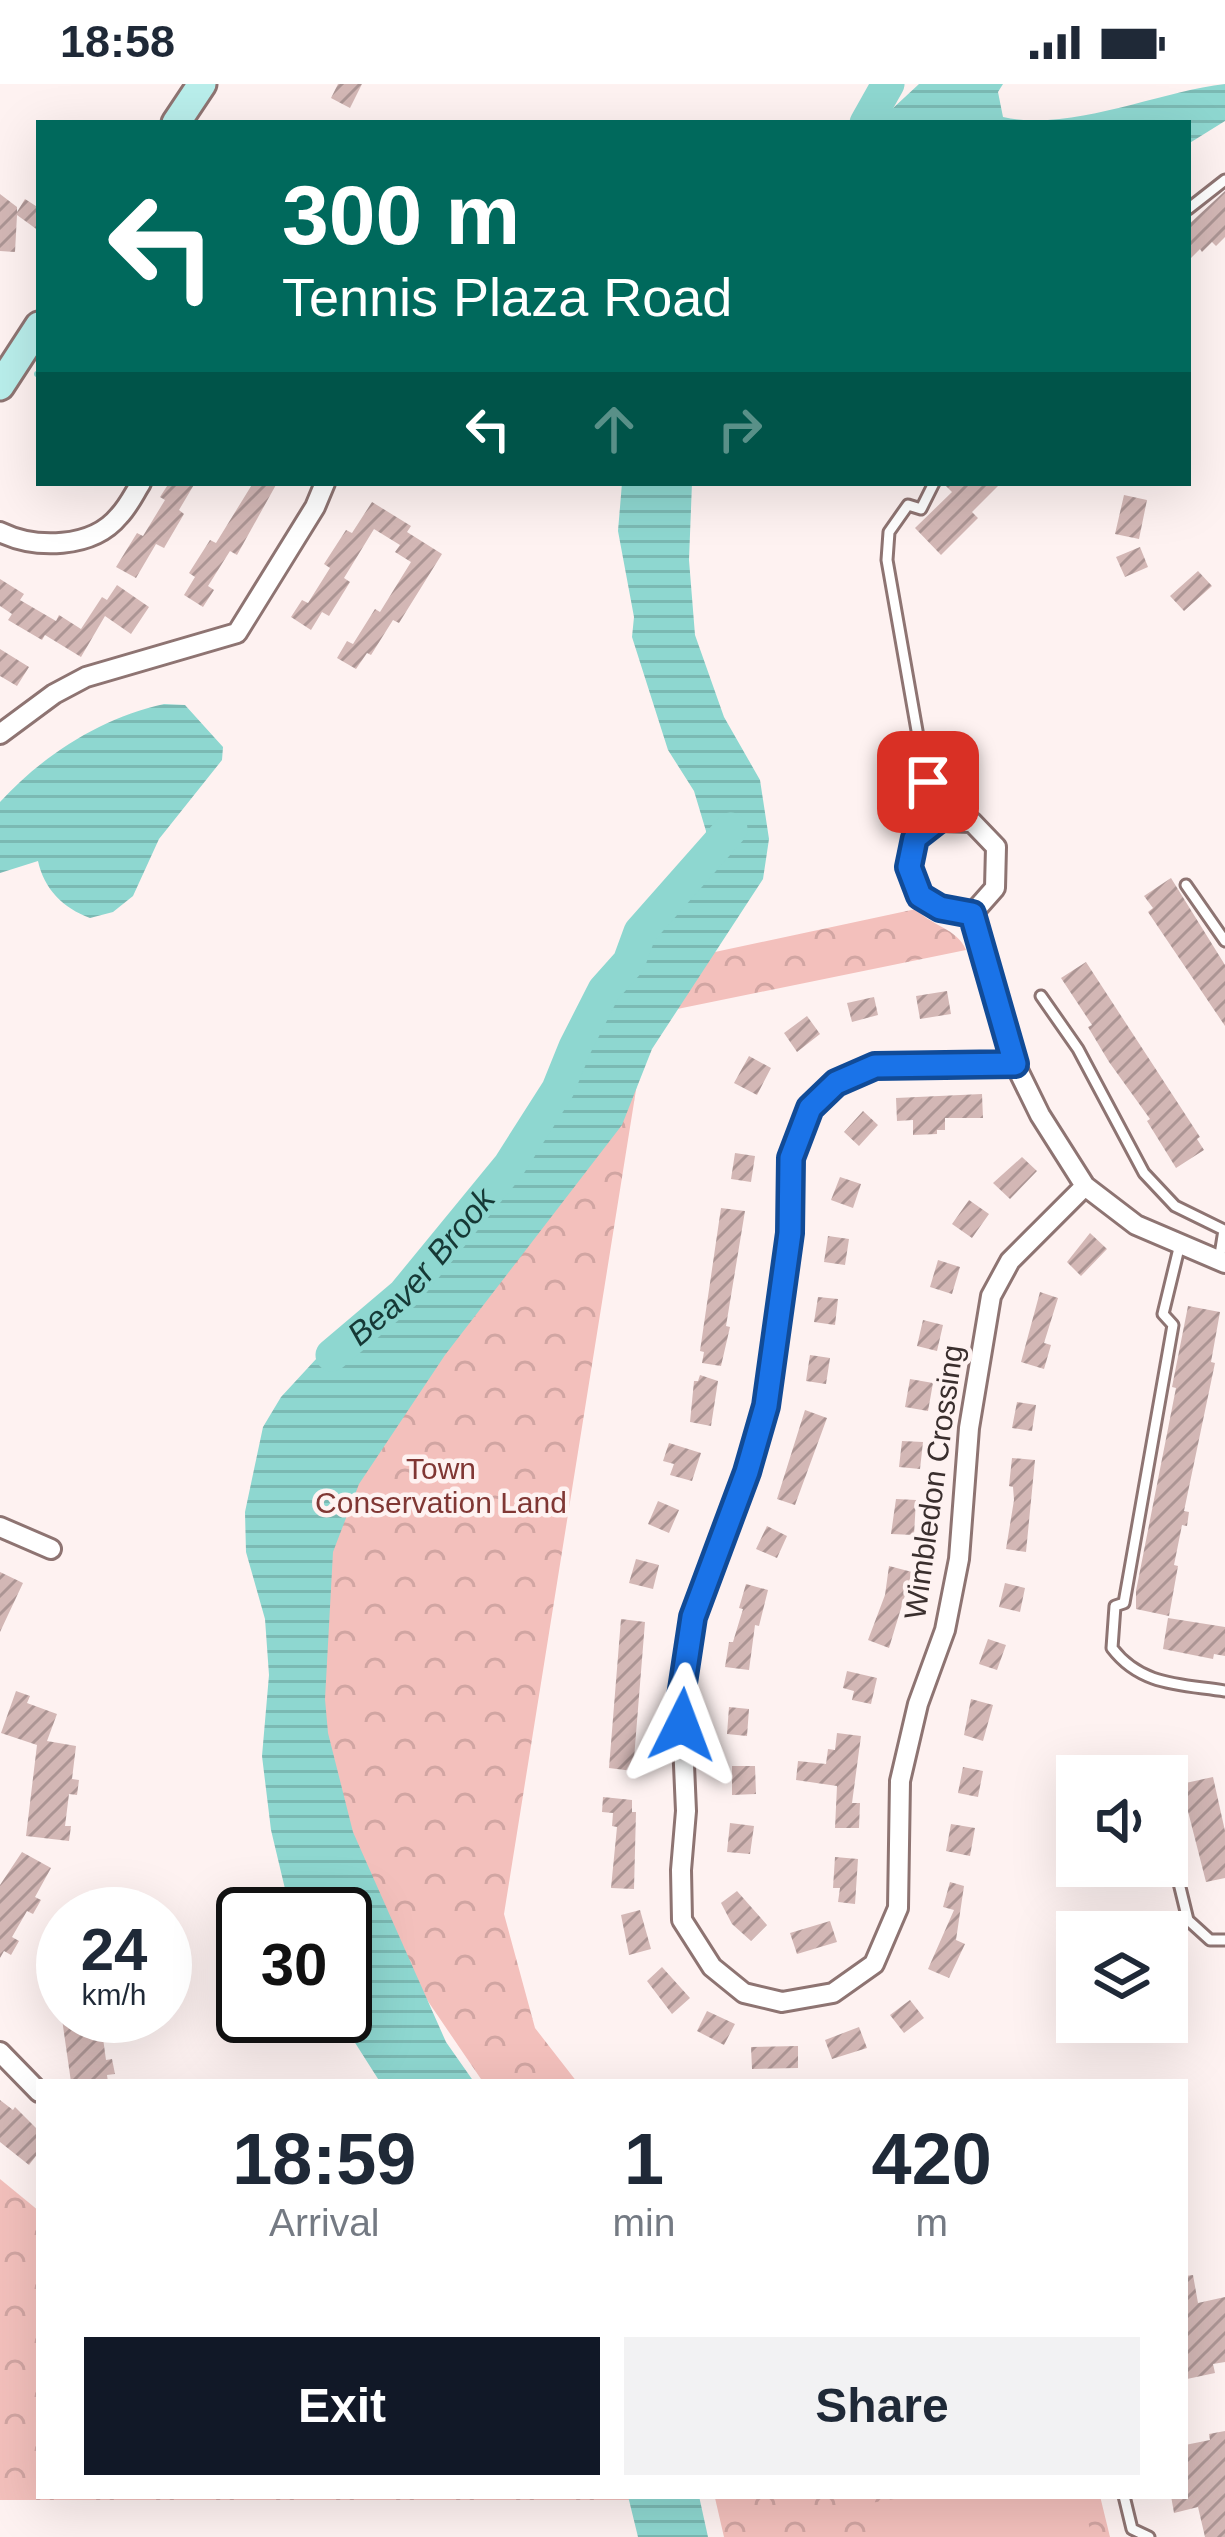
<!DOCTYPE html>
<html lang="en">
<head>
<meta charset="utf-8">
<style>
  :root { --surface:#fff; --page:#f2f2f3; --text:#1f2937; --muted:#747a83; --accent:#111827 }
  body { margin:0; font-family:Helvetica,sans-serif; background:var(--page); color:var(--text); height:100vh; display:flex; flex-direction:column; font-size:45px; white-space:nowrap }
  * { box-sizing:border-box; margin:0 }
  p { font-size:39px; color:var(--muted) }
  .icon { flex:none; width:66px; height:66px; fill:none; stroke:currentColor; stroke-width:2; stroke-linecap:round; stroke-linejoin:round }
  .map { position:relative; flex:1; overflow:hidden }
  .side { position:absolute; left:36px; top:1995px; width:1152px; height:420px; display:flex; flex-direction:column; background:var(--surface); border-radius:0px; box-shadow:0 12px 48px #0002 }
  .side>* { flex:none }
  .guide { position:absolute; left:36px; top:36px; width:1155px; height:366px; border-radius:0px; box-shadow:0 12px 48px #0002; background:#00695c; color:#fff; overflow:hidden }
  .tools { position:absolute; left:1056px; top:1671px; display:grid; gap:24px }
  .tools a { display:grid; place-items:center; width:132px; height:132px; border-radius:0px; background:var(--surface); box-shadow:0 12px 48px #0002; font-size:60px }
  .speed { position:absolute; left:36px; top:1803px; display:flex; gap:24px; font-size:60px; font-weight:700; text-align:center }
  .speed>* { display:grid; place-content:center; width:156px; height:156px; border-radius:50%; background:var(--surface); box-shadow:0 12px 48px #0002; line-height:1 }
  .speed small { font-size:30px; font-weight:400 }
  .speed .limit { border:6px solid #111; border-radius:18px; background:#fff; color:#111 }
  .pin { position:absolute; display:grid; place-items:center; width:102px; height:102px; color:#fff; margin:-51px; border-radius:24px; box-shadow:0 6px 18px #0006 }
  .me { position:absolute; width:132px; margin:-66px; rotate:3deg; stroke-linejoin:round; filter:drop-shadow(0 0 9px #0008) }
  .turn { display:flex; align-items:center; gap:42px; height:252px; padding:0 48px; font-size:54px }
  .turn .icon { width:156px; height:156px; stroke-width:2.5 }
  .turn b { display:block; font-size:84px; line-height:102px }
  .lanes { display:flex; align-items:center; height:114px; padding:0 48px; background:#0003; justify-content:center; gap:60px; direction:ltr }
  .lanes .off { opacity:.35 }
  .eta { display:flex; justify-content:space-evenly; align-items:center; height:204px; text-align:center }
  .eta b { font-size:72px; font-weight:800; line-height:84px }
  .primary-button { display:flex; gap:24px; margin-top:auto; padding:24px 48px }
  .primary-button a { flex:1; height:138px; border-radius:0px; background:var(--accent); color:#fff; font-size:48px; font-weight:800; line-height:138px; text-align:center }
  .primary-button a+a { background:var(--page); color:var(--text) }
  .status { display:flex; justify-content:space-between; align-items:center; height:84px; padding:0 60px; background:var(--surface); direction:ltr }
  .status svg { height:33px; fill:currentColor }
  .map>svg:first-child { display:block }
  .park { fill:url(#park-crowns) }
  .pitch { fill:#f3c0bc }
  .water { fill:url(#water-rules) }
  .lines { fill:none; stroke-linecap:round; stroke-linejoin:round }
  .stream { stroke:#8ed7d0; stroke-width:6 }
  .river { stroke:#8ed7d0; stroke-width:33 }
  .building { fill:url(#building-hatch) }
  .lane-casing { stroke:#8e7472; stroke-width:15 }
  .street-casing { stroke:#8e7472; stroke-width:24 }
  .secondary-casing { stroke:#8e7472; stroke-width:33 }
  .lane { stroke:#fff; stroke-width:9 }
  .street { stroke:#fff; stroke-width:18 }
  .secondary { stroke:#b9eeeb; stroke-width:27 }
  .route-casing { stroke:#114b97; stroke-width:30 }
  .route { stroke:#1a73e8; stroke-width:21 }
  .labels { text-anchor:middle; stroke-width:9; stroke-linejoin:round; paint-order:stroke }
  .park-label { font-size:30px; fill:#803734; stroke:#fef2f1 }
  .street-label { font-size:30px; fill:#3a2f2e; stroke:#fef2f1 }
  .water-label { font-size:33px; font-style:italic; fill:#163936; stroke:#fef2f1 }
</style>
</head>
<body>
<div class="status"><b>18:58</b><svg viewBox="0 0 49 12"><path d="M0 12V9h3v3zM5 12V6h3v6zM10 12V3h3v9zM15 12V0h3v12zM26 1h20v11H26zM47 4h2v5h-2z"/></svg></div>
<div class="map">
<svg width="1225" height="2453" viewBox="0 0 1225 2453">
  <defs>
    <pattern id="park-crowns" width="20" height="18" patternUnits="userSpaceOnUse" patternTransform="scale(3)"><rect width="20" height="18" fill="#f3c0bc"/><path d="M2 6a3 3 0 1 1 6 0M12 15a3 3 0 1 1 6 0" fill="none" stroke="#d1a5a2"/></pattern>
    <pattern id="water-rules" width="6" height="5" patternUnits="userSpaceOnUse" patternTransform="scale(3)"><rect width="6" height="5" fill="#8ed7d0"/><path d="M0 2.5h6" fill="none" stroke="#7bb9b3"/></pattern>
    <pattern id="building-hatch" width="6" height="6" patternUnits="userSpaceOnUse" patternTransform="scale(3)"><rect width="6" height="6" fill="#d3b7b5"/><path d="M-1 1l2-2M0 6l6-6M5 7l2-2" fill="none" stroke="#ac9594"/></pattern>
  </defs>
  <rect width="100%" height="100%" fill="#fef2f1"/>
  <path class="park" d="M916 825C931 842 957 844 966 866L648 931 504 1830 535 1944 577 1998H483L346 1797 300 1607 312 1350 487 1163 640 884Z
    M0 2095 39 2127V2412H670L672 2416H0Z
    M1100 2412 1110 2453H724L715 2414Z"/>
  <path class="pitch" d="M911 2412H1084L1091 2453H881L871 2419Z"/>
  <path class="water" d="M919 0H1003L998 8 1003 33C1072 48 1156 8 1225 0V37L1188 60V39H877Z
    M622 399H692L689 476 695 551 724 633 760 696 769 755 763 795 652 965 622 1041 445 1271 359 1400 333 1468 325 1615 328 1649 353 1748 446 1958 474 1998H380L338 1932H345V1830H291L271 1746 262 1672 269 1591 265 1535 246 1468 245 1428 263 1343 281 1313 317 1274 356 1248 378 1240 430 1203 482 1134 553 1000 646 866 685 819 704 783 706 747 694 707 668 666 632 553 634 533 618 447Z
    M164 620 185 621 223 663 222 676 159 755 133 812 113 828 90 834C63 824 44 805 38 777L0 789V718C43 671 101 634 164 620Z
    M628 2412H699L708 2453H638Z"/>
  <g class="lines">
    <path class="stream" d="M37 290H39"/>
    <g class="river">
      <path d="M866 39 888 0"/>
      <path id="s1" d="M332 1271 404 1210 509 1082 558 1005 575 963 604 906 629 878 640 848 731 745"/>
    </g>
  </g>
  <path class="building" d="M338 0H362L350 24 331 14Z
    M1225 107V153L1216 162 1212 158 1202 168 1200 165 1188 177V141Z
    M0 110 17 123V128L25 115 39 124V147L17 131 15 168 0 167Z
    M169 399H195L179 426 184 430 164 464 156 460 136 494 116 483 137 449 143 452 165 416 160 413Z
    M253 399H277L237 471 230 467 208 502 214 506 203 523 184 511 195 493 189 489 210 456 216 459Z
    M943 399H1001L972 428 978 434 941 471 915 444 952 408Z
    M1124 411 1147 416 1139 455 1115 450Z
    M372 418 411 442 407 448 442 470 399 539 393 536 371 571 367 569 356 585 337 574 347 557 353 560 375 525 380 528 411 478 395 468 400 461 374 445 344 494 350 498 329 532 322 528 311 546 291 533 302 516 308 519 330 484 324 480 346 446 352 449Z
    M1140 463 1148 483 1125 493 1116 473Z
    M1198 487 1212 502 1184 527 1170 512Z
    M0 495 24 510 20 516 56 537 59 531 81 545 102 513 107 516 117 501 149 523 131 550 105 532 81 573 45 551 42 556 8 536 12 530 0 522Z
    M0 565 29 583 17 602 0 592Z
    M1171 794 1225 881V942L1148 828 1153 824 1144 812Z
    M1086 878 1200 1053 1197 1055 1204 1066 1176 1084 1147 1037 1150 1035 1109 978 1088 943 1092 941 1061 894Z
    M947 907 951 930 920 935 916 912Z
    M874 913 878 931 852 938 847 919Z
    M807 932 820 950 797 968 784 949Z
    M749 972 771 984 757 1011 734 999Z
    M982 1010 983 1034H945V1046H937V1050L913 1051V1036L897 1037 896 1014Z
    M863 1027 878 1041 859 1062 844 1048Z
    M735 1069 755 1072 751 1098 731 1095Z
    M1022 1073 1037 1087 1010 1115 993 1099Z
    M840 1093 861 1100 853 1124 831 1116Z
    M969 1116 989 1130 972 1154 952 1140Z
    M721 1124 745 1127 726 1242 730 1243 721 1282 702 1279 704 1268 700 1267Z
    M1090 1149 1107 1165 1081 1192 1067 1178Z
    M828 1152 849 1155 845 1181 824 1178Z
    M938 1176 960 1183 952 1210 930 1203Z
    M1040 1208 1058 1214 1044 1259 1051 1261 1044 1285 1021 1278Z
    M818 1213 838 1215 835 1241 814 1238Z
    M1188 1222 1220 1228 1211 1278 1215 1279 1184 1427 1189 1428 1187 1442 1182 1441 1174 1481 1178 1482 1169 1532 1136 1525V1507L1176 1304 1172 1303Z
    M923 1236 943 1241 937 1267 917 1262Z
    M810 1271 830 1274 826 1300 806 1297Z
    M700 1291 718 1297 711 1342 690 1338 694 1297H698Z
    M910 1295 933 1299 928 1327 905 1323Z
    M1017 1318 1036 1321 1032 1347 1012 1344Z
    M805 1326 827 1334 795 1421 777 1415Z
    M902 1357 923 1358 920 1385 899 1383Z
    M669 1359 701 1369 692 1397 670 1391 674 1380 663 1377Z
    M1012 1374 1035 1376 1026 1468 1006 1465 1014 1416 1013 1403 1009 1402Z
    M896 1415 916 1416 914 1451 891 1450Z
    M658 1417 679 1426 669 1449 648 1440Z
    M767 1442 787 1452 777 1474 756 1465Z
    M636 1475 659 1481 653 1505 629 1499Z
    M889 1482 912 1488 889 1564 868 1556 885 1511Z
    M0 1488 23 1499 0 1548Z
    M1005 1499 1025 1504 1020 1528 999 1523Z
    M746 1500 768 1506 759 1542 755 1541 749 1586 725 1583 729 1558H733L743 1525 739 1524Z
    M1168 1534 1225 1543V1572L1214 1570 1213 1575 1163 1565Z
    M621 1535 645 1538 633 1687 609 1684Z
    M988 1555 1006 1561 997 1586 979 1580Z
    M847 1587 877 1594 871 1620 852 1616 854 1607 843 1604Z
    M16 1607 30 1612 27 1619 57 1630 47 1657 76 1662 72 1695 79 1696 77 1711 69 1710 65 1742H71L69 1757 26 1752 37 1661 1 1649Z
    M971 1615 993 1621 983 1657 964 1651Z
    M729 1623 749 1625 747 1652 727 1650Z
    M837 1649 861 1652 852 1719H860L859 1744H835L837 1702 796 1696 798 1677 826 1680 828 1665 835 1666Z
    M732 1682H755L756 1710 732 1711Z
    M963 1683 983 1687 978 1713 958 1709Z
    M1213 1693 1225 1747V1794L1206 1798 1181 1700Z
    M603 1713 632 1716V1728H636L634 1805 611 1804 617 1743 612 1742 613 1729 602 1728Z
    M730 1739 754 1742 750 1770 727 1768Z
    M951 1740 975 1744 970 1772 946 1767Z
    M22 1768 51 1784 35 1813 41 1816 33 1830 27 1827 12 1853 19 1857 11 1871 4 1867 0 1874V1801Z
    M835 1773 858 1775 855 1820 838 1818 840 1804H833Z
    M950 1798 964 1802 956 1856 965 1860 949 1894 928 1885 954 1826 943 1823Z
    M737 1807 767 1841 751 1857 732 1840 721 1819Z
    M640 1826 651 1865 629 1871 621 1831Z
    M830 1837 837 1858 797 1870 790 1849Z
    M662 1883 690 1914 672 1930 647 1897Z
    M910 1916 924 1934 904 1949 890 1931Z
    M707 1927 735 1940 724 1961 697 1947Z
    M65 1932H100L106 1976 112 1975 115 1990 107 1991 108 1998H71L62 1935Z
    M859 1943 867 1964 832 1975 825 1956Z
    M798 1962V1984L752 1985 751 1963Z
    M0 2016 13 2026 15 2023 39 2047V2068L29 2081 0 2058Z
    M1193 2191 1198 2219 1225 2213V2278L1213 2280 1215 2289 1187 2295 1185 2192Z
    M1225 2347V2453H1205L1198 2423 1174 2429 1171 2412H1185V2361L1210 2356 1209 2350Z"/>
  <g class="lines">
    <g class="lane-casing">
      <path id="lane" d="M1188 125 1225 96
        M934 399 921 425 908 421 889 448 887 476 919 658 938 737
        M1186 801 1225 857
        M1041 912 1078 965 1144 1089 1175 1122 1224 1146 1219 1177
        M1180 1160 1163 1230 1173 1241 1124 1519 1115 1522 1112 1564C1141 1602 1180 1600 1225 1607
        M1167 1750 1188 1836 1210 1856H1225
        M1124 2412 1132 2445 1149 2453"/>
    </g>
    <g class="street-casing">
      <path id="street" d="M0 448C35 465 92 465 119 432 128 423 134 410 141 399
        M0 650 54 610 86 593 237 549 315 423 325 399
        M938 737 972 738 996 763 995 804 972 830 940 825 920 812 909 783 915 754Z
        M972 830 1015 980 1040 1031 1085 1102 1136 1141 1225 1179
        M1015 980 875 982 835 999 810 1025 791 1074 790 1149 767 1322 747 1388 693 1533 681 1612 686 1727 681 1786 682 1836 712 1883 744 1909 782 1918 833 1909 874 1880 898 1824 900 1697 918 1620 945 1546 959 1475 969 1344 991 1212 1010 1177 1085 1102
        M0 1443 51 1465
        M0 1968 39 2008"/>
    </g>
    <g class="secondary-casing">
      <path id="secondary" d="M176 39 202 0
        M0 302 39 242"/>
    </g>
    <use href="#lane" class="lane"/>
    <use href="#street" class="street"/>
    <use href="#secondary" class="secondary"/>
  </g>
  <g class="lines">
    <g class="route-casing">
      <path id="route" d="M682 1641 681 1612 693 1533 747 1388 766 1322 790 1149 791 1074 810 1024 836 999 875 982 1015 980 972 830 940 824 920 812 909 783 915 754 938 736 928 698"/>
    </g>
    <use href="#route" class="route"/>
  </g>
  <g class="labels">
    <g class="park-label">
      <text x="441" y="1395">Town<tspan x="441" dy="34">Conservation Land</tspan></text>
    </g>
    <g class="street-label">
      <text transform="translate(934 1398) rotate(-82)" y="10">Wimbledon Crossing</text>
    </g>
    <g class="water-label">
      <text dy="12" stroke="none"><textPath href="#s1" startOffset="126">Beaver Brook</textPath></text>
    </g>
  </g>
</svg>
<div class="tools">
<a><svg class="icon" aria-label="sound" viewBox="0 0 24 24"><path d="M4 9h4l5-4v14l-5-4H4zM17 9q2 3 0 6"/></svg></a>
<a><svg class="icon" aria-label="layers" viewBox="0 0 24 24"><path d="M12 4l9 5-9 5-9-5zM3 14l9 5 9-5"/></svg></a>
</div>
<div class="speed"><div>24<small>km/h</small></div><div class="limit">30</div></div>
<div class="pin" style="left:928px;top:698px;background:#d93025"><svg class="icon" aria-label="arrive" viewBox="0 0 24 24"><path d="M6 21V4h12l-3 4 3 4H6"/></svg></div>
<svg class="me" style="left:682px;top:1641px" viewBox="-20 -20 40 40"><path d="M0-17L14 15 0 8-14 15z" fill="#1a73e8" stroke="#fff" stroke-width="4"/></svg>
<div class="guide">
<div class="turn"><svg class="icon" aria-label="left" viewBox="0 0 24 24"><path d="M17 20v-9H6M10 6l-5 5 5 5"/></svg><div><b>300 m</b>Tennis Plaza Road</div></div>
<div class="lanes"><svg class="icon" aria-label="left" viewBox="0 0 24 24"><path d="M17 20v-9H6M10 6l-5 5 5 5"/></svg><svg class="icon off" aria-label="ahead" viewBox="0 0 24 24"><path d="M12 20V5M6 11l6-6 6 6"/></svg><svg class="icon off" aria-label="right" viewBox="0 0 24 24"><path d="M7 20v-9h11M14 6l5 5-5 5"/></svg></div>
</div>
<section class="side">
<div class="eta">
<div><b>18:59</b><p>Arrival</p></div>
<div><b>1</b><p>min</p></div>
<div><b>420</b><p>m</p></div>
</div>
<div class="primary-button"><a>Exit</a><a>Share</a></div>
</section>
</div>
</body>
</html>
